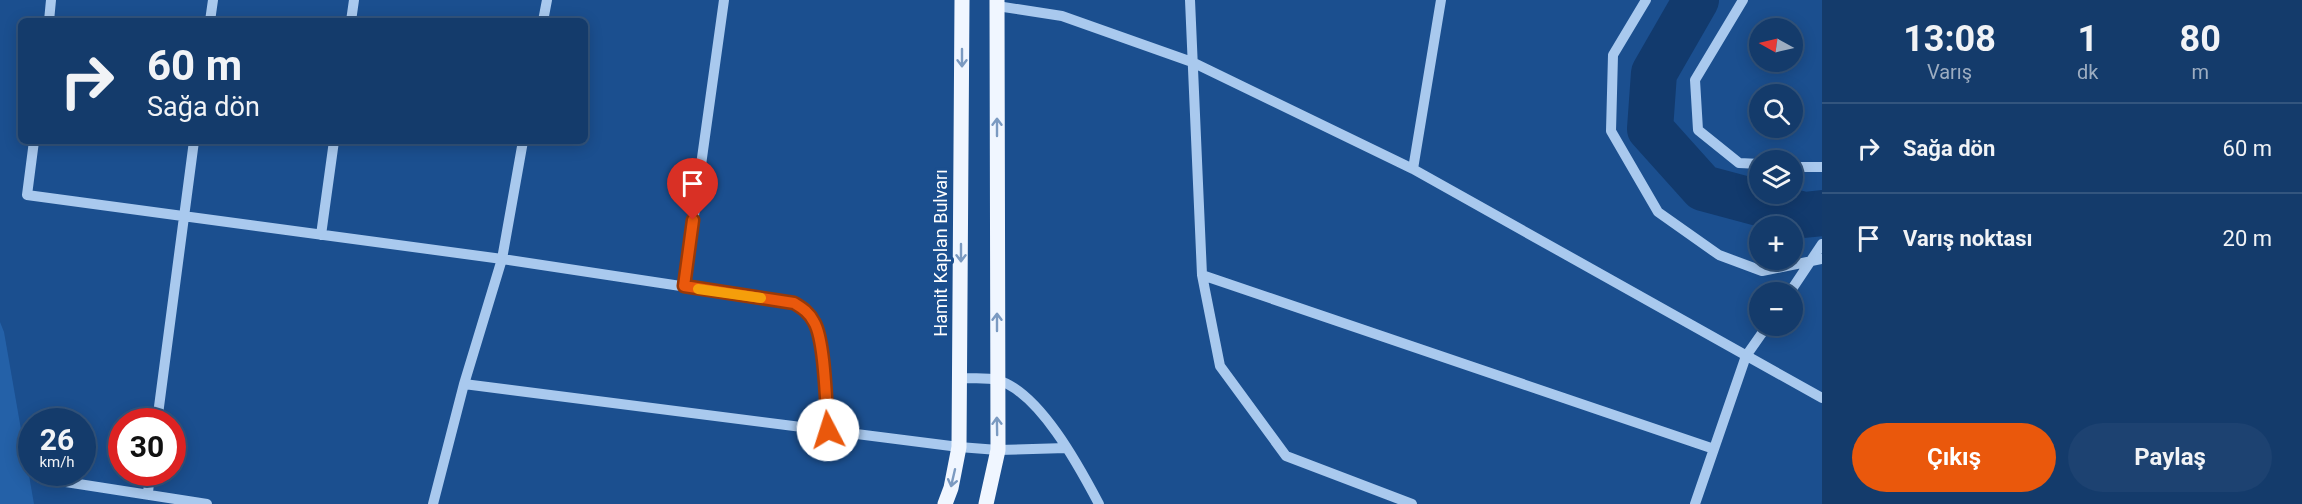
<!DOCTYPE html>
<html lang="tr">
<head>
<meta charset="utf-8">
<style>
  :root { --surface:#143b6b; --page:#1d4271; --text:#f1f3f6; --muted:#9dadc1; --line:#33557e; --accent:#ea580c }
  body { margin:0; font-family:Roboto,sans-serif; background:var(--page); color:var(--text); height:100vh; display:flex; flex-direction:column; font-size:22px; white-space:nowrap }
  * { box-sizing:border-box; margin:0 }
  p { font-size:20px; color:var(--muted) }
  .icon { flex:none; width:33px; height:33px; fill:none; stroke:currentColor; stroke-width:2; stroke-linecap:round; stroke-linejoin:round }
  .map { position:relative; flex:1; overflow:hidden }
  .side { display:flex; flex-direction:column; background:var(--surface); width:480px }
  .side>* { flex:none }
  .top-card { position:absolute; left:18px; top:18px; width:570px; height:126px; border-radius:9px; box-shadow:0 3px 15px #0003,0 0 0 2px var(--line); background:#143b6b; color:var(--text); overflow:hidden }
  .needle { width:39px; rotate:278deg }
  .fabs { position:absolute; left:1749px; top:18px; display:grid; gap:12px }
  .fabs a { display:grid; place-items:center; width:54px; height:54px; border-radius:50%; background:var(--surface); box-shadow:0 3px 15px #0003,0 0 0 2px var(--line); font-size:30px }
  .speed { position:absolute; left:18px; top:408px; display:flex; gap:12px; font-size:30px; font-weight:700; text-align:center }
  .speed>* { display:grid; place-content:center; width:78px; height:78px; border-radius:50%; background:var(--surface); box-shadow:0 3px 15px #0003,0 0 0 2px var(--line); line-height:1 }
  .speed small { font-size:15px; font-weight:400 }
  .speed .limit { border:9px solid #d22; background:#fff; color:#111 }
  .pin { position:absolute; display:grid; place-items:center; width:51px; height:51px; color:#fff; margin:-62px -26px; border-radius:50% 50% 50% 0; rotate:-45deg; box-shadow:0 0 6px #0007 }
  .pin .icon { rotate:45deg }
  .me { position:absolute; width:66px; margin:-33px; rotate:355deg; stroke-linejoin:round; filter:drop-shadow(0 0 4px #0008) }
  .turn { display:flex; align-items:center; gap:21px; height:126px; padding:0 30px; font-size:27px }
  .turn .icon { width:78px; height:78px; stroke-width:2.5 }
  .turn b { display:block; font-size:42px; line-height:51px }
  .eta { display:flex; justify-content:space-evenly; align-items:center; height:102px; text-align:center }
  .eta b { font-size:36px; font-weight:700; line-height:42px }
  .action { display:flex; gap:12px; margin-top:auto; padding:12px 30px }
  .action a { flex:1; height:69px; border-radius:36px; background:var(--accent); color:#fff; font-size:24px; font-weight:700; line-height:69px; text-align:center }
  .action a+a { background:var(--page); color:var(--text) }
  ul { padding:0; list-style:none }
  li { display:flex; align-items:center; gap:18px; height:90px; padding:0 30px; border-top:2px solid var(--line) }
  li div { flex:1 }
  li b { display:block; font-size:22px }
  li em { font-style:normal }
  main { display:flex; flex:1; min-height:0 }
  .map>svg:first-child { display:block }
  .green { fill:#2461a8 }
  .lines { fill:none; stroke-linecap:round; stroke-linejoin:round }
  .river { stroke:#123a6d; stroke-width:46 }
  .minor { stroke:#a9c9ee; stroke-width:10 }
  .major { stroke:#f0f6ff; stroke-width:15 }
  .oneway { stroke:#7b9ac1 }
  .route-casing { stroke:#983908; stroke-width:15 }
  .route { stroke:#ea580c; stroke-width:10 }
  .slow { stroke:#f59e0b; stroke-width:10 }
  .labels { text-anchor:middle; stroke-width:6; stroke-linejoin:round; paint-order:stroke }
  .street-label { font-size:18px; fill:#fff; stroke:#1b4f8f }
</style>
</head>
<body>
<main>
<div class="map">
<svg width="1822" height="504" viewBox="0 0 1822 504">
  <rect width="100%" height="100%" fill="#1b4f8f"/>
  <path class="green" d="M0 322 4 332 34 504H0Z"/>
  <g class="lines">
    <path class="river" d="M1696 0 1654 73 1650 129 1703 188 1804 215 1822 213"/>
    <path class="minor" d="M1190 0 1202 275 1220 366 1286 456 1412 504
      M1646 0 1613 55 1611 131 1658 212 1719 255 1762 271 1822 259
      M1743 0 1695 80 1698 130 1739 163 1760 164
      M997 6 1062 16 1192 62 1413 169 1822 398
      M49 21 51 0
      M210 21 213 0
      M351 21 354 0
      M543 21 547 0
      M34 141 27 195 502 259 793 303C802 308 809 312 815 322 825 340 826 406 827 430
      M1792 167H1822
      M1413 169 1441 0
      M321 235 334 141
      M1202 275 1714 449
      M684 287 724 0
      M1790 292 1822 244
      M960 378C972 379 986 377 997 380 1039 391 1080 468 1099 504
      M464 384 959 447 998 450 1066 448
      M157 422 194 141
      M40 478 207 504
      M148 493 150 472
      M433 504 464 384 502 259 523 141
      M1695 504 1746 356 1767 326"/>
    <path class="major" d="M945 504 951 488 959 447 962 0
      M986 504 998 450 997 0"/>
  </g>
  <defs><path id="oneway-shaft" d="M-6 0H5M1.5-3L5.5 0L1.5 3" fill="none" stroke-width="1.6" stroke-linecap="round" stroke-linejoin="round" transform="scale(1.5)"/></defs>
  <g class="oneway">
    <use href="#oneway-shaft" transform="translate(962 58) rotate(90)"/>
    <use href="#oneway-shaft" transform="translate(997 127) rotate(-90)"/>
    <use href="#oneway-shaft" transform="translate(961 253) rotate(90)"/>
    <use href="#oneway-shaft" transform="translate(997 322) rotate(-90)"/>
    <use href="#oneway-shaft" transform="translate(997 426) rotate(-91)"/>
    <use href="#oneway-shaft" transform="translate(953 478) rotate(103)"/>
  </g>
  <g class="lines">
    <g class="route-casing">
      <path id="route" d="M693 220 684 286 794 303C802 308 809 312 814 322 825 340 826 406 828 430"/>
    </g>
    <use href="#route" class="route"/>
    <path class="slow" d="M698 289 761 298"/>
  </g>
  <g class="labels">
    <g class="street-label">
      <text transform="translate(941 253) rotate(-90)" y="6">Hamit Kaplan Bulvarı</text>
    </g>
  </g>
</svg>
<div class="fabs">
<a><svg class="needle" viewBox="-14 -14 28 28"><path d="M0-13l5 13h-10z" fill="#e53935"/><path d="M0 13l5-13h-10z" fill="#9dadc1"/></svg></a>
<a><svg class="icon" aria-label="search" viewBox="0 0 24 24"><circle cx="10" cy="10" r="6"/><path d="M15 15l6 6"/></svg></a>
<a><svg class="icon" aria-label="layers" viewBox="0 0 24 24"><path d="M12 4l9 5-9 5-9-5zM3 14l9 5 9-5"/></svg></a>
<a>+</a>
<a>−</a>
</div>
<div class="speed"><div>26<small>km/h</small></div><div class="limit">30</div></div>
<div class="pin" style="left:693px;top:220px;background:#d93025"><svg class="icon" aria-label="arrive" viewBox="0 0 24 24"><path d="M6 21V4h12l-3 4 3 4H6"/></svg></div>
<svg class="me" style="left:828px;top:430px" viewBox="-20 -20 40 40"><circle r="19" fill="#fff"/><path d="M0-13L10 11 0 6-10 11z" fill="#ea580c"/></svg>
<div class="top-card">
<div class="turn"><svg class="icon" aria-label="right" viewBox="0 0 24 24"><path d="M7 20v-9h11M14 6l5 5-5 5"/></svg><div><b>60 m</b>Sağa dön</div></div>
</div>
</div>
<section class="side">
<div class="eta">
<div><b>13:08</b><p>Varış</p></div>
<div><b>1</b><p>dk</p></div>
<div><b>80</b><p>m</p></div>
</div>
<ul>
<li><svg class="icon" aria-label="right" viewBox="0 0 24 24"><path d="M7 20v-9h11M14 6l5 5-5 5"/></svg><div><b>Sağa dön</b></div><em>60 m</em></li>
<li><svg class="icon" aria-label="arrive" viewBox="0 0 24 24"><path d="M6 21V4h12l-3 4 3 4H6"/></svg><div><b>Varış noktası</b></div><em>20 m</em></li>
</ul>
<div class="action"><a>Çıkış</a><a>Paylaş</a></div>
</section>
</main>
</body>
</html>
